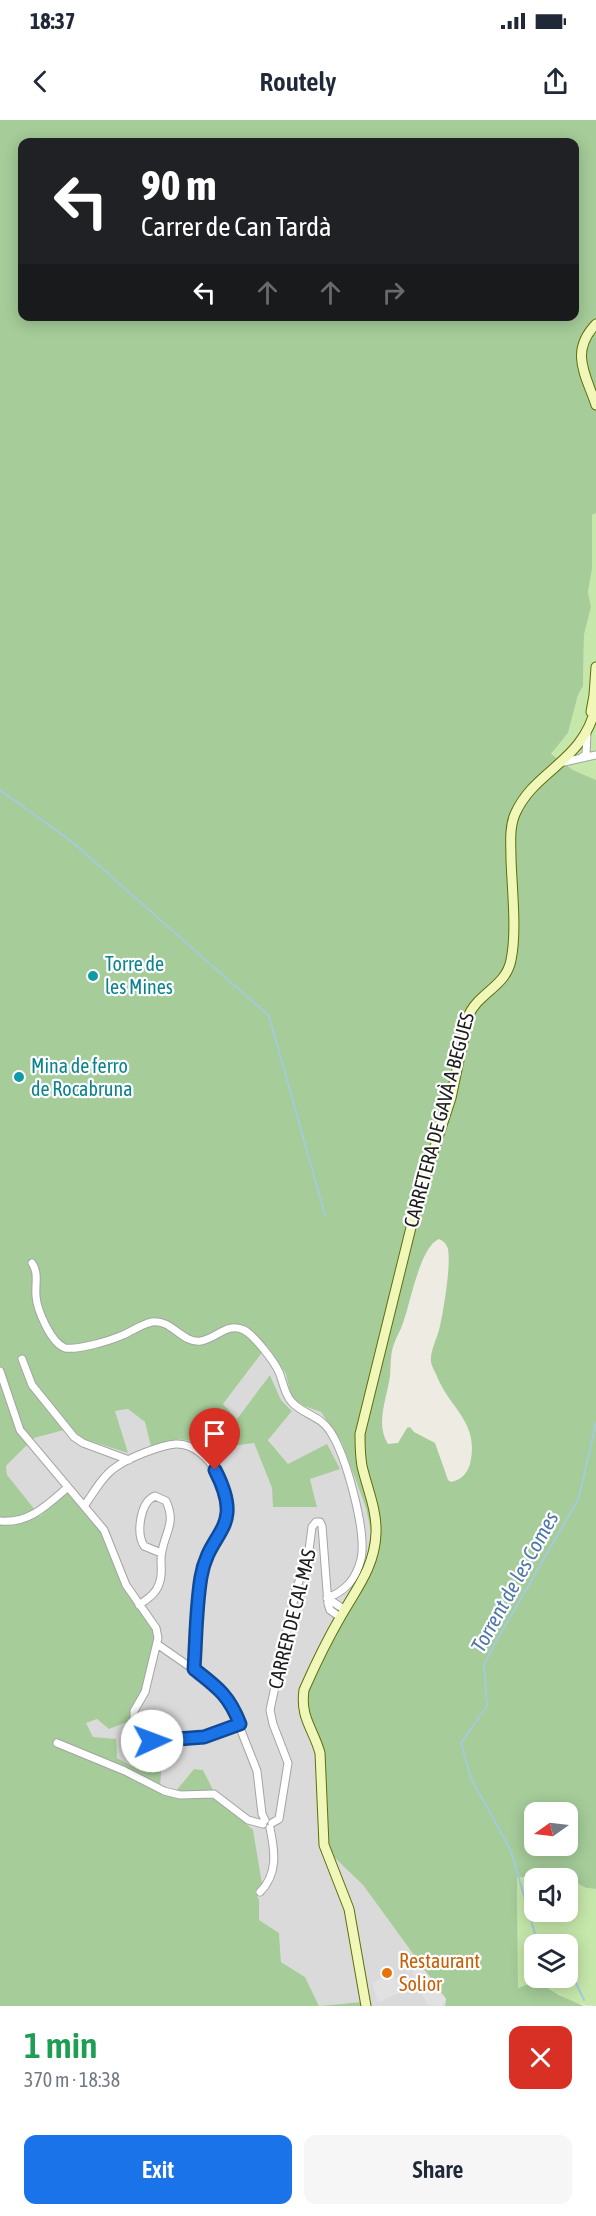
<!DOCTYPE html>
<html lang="en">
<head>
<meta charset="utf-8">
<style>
  :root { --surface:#fff; --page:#f6f6f7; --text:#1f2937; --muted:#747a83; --accent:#1a73e8 }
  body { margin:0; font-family:"Asap Condensed",sans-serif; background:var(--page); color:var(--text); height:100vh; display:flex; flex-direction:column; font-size:22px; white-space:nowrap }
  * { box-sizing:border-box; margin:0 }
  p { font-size:20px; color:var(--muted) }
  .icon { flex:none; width:33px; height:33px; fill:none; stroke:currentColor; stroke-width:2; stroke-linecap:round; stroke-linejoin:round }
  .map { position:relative; height:1886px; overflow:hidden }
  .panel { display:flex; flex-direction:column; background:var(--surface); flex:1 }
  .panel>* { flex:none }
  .banner { position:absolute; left:18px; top:18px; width:561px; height:183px; border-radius:12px; box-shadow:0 3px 15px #0003; background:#202124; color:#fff; overflow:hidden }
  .needle { width:39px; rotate:256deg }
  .controls { position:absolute; left:524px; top:1682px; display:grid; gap:12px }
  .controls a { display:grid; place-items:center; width:54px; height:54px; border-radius:12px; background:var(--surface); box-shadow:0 3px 15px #0003; font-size:30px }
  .pin { position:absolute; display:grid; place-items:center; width:51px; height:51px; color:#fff; margin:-62px -26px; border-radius:50% 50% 50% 0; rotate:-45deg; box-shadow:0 0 6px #0007 }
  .pin .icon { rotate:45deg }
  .me { position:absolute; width:66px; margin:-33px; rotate:88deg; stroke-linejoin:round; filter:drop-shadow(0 0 4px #0008) }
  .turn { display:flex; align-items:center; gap:21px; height:126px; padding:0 24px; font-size:27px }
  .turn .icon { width:78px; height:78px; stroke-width:2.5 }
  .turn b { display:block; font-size:42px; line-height:51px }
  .lanes { display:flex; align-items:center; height:57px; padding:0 24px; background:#0003; justify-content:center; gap:30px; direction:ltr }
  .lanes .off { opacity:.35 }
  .round { display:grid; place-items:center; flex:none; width:63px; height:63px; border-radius:12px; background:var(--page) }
  .summary { display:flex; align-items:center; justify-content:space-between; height:102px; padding:0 24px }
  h1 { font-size:36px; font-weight:600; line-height:45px; color:#1e9e55 }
  .action { display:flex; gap:12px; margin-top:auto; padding:12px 24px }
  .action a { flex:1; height:69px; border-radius:12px; background:var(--accent); color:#fff; font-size:24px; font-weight:600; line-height:69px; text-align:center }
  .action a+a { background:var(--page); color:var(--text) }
  .status { display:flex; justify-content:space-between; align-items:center; height:42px; padding:0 30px; background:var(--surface); direction:ltr }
  .status svg { height:16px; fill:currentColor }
  header { display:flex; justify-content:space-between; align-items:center; height:78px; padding:0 24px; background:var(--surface); font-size:27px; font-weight:600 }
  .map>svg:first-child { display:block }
  .residential { fill:#dbdada }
  .grass { fill:#c5e7aa; fill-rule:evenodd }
  .forest { fill:#a5cc99; fill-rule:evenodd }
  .parking { fill:#e1e1e1 }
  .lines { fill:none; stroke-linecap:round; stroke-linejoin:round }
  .stream { stroke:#a4cbda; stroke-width:2 }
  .street-casing { stroke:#a4a4a4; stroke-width:9 }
  .secondary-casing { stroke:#5f6f08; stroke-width:11 }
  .street { stroke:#fff; stroke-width:7 }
  .secondary { stroke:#f0f7b8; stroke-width:9 }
  .route-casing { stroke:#114b97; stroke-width:15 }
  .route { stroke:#1a73e8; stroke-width:10 }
  .culture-dot { fill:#0f9aa8; stroke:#fff; stroke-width:2 }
  .food-dot { fill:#e8710a; stroke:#fff; stroke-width:2 }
  .labels { text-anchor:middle; stroke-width:4.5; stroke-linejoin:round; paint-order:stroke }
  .culture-label { font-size:20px; fill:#0d838f; stroke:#fff; text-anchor:start }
  .street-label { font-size:20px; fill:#1d1d1d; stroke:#fff }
  .food-label { font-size:20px; fill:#c56008; stroke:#fff; text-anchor:start }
  .water-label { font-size:21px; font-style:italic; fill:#4d76a9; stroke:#fff }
</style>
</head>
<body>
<div class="status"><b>18:37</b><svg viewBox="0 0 49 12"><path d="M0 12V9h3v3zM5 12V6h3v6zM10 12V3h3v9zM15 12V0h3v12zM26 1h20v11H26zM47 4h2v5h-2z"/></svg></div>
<header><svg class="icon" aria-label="back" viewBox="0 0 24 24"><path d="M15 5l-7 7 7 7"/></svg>Routely<svg class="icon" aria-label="share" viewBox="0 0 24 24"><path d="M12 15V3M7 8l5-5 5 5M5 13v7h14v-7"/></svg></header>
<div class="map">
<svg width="596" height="1886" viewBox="0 0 596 1886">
  <rect width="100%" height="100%" fill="#eeebe3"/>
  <path class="residential" d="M267 1226 286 1254 291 1277 304 1286 321 1292 342 1323 366 1388 371 1412 366 1440 347 1482 317 1624 336 1739 363 1765 446 1879 445 1886H364L361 1882 319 1886 305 1857 281 1842 279 1813 259 1800V1780L203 1650 194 1649 175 1672 160 1668 117 1638 93 1617 85 1603 97 1599 68 1372 40 1396 7 1356 6 1346 34 1318 73 1308 127 1333 115 1291 129 1289 145 1302 151 1327 172 1319 193 1321 206 1330 254 1323 272 1368 317 1386 310 1359 339 1348 288 1344 268 1319 292 1291 281 1280 271 1256 237 1299 223 1284Z"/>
  <path class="grass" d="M596 393V660L573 650 551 634 568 613 578 575 583 566 584 515 591 487 588 472 592 449V395Z
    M517 1757 564 1758H534V1791H567V1759L586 1768 596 1769V1886C574 1886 555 1872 536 1861L518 1868ZM534 1824H567V1857H534Z"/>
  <path class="forest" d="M0 0H596V393L592 395V449L588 472 591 487 584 515 583 566 578 575 568 613 551 634 573 650 596 660V1769L586 1768 567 1758 517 1757 518 1868 536 1861 559 1875 584 1886H445L446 1879 363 1765 336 1739 325 1738 321 1650 300 1585 366 1440 371 1412 366 1388 342 1323 321 1292 304 1286 291 1277 286 1254 267 1226 223 1284 237 1299 270 1255 281 1280 292 1291 268 1320 288 1344 327 1324 340 1349 310 1359 317 1387H273L272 1368 254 1323 206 1330C184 1315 174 1318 151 1327L145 1302 128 1289 115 1291 128 1333 81 1318 72 1308 34 1318 6 1346 7 1355 40 1396 69 1371 100 1409 120 1459 155 1511C155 1529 149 1552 143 1569 138 1580 132 1588 130 1601L109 1609 97 1599 86 1603 93 1617 116 1619 117 1638 133 1647 145 1637 162 1641 160 1667 175 1672 194 1649 203 1650 216 1676 253 1710 262 1764 255 1771 259 1780V1800L279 1813 281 1842 305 1857 319 1886 361 1882 364 1886H0ZM22 22H574V196H22ZM439 1119C443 1121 446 1123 448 1129 451 1145 444 1188 440 1206 438 1217 430 1230 431 1241 431 1245 434 1250 436 1254 449 1289 480 1301 470 1344 467 1354 461 1360 451 1362L448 1360 435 1323 414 1312 410 1307 407 1308 398 1323 388 1324C375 1304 387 1278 390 1256 391 1246 390 1234 394 1224 396 1217 401 1210 403 1203 410 1185 420 1126 439 1119ZM534 1692H567V1725H534Z"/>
  <path class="parking" d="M420 1846 446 1879 441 1886H431L426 1883 412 1852Z
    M390 1855 394 1856 400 1865 399 1873 378 1882 372 1863Z"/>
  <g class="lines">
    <path class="stream" d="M0 670 70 720 269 896 325 1095
      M551 1824 535 1814 511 1731 471 1658 461 1623 487 1586 484 1545 498 1518 579 1378 596 1302
      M567 1844 584 1880"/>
    <g class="street-casing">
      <path id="street" d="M581 638 586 634 587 613
        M564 642 596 635
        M32 1143C39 1153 35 1164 36 1176 37 1190 51 1223 65 1228 79 1230 109 1221 123 1215 132 1211 142 1204 152 1202 172 1199 182 1224 201 1221 217 1218 227 1202 244 1210 254 1215 274 1241 279 1252 283 1261 284 1273 291 1281 301 1294 320 1295 330 1311 346 1335 367 1412 361 1439 356 1459 346 1471 327 1478
        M22 1239 32 1265 74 1317 83 1323 129 1340
        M0 1251 20 1310 104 1410 126 1465 156 1508 158 1518 145 1572 134 1591V1604L139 1613 152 1621 186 1620 204 1617 240 1604
        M84 1386C93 1374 103 1355 116 1347 128 1338 161 1325 176 1324 209 1323 235 1374 226 1404 219 1423 204 1437 201 1458 196 1488 196 1519 194 1549
        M0 1401C29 1404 47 1385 68 1367
        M327 1478 345 1490
        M139 1485C147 1479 156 1474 159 1464 164 1453 159 1442 162 1431 166 1410 176 1403 166 1381L155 1376C140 1382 136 1413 144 1426L161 1433
        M157 1524 213 1563 229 1580 257 1651 262 1694 265 1700
        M57 1623 125 1651 164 1671 180 1675 214 1674 248 1700 263 1704
        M272 1703 279 1699 288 1643 273 1604 270 1590 296 1469 308 1438 312 1407 316 1402H320L322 1406 328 1484 330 1490 340 1497
        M260 1772C278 1754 275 1732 270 1708"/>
    </g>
    <g class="secondary-casing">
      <path id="secondary" d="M596 204C569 232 586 255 596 285
        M591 592 594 575 596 547
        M366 1886 349 1789 324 1725 320 1633C313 1608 300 1598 304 1570 315 1545 327 1520 341 1496 357 1468 375 1446 376 1413 377 1390 367 1368 362 1346 360 1335 360 1325 360 1314L419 1075 451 978 468 897C477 873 506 867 511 840 517 811 512 770 511 739 511 725 509 708 515 694 535 649 583 643 596 586"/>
    </g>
    <use href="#street" class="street"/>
    <use href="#secondary" class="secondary"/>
  </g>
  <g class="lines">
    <g class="route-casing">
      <path id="route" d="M152 1621 204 1617 240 1604C229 1575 217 1567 194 1549 196 1519 196 1487 201 1457 209 1409 246 1410 215 1350"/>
    </g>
    <use href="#route" class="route"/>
  </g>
  <g class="culture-dot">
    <circle cx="93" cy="856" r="6"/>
    <circle cx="19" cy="957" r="6"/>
  </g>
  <circle class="food-dot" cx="387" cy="1853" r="6"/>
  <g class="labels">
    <g class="culture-label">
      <text x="105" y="851">Torre de<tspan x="105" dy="23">les Mines</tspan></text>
      <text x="31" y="953">Mina de ferro<tspan x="31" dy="23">de Rocabruna</tspan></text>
    </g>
    <g class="street-label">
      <text transform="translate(439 1000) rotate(-75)" y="7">CARRETERA DE GAVÀ A BEGUES</text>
      <text transform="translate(292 1499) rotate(-76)" y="7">CARRER DE CAL MAS</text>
    </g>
    <g class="food-label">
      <text x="399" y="1848">Restaurant<tspan x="399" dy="23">Solior</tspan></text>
    </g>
    <g class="water-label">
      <text transform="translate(515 1462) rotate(-61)" y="7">Torrent de les Comes</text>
    </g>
  </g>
</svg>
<div class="controls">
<a><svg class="needle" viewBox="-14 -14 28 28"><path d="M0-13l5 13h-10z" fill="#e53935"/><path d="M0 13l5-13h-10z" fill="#747a83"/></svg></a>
<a><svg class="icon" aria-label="sound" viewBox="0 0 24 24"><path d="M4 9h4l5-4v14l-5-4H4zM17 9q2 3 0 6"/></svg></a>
<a><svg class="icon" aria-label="layers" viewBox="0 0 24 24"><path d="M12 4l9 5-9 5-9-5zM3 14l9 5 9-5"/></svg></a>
</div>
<div class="pin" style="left:215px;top:1350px;background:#d93025"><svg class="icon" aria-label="arrive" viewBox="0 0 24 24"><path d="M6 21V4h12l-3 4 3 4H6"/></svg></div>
<svg class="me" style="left:152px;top:1621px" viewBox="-20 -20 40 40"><circle r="19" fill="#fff"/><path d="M0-13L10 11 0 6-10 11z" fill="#1a73e8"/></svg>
<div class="banner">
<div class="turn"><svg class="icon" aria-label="left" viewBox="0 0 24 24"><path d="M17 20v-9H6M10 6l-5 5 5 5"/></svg><div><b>90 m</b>Carrer de Can Tardà</div></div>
<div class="lanes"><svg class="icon" aria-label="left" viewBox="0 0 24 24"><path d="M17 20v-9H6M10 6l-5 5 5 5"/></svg><svg class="icon off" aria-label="ahead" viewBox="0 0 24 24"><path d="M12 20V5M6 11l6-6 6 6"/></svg><svg class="icon off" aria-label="ahead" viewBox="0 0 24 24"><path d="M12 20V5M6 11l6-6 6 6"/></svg><svg class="icon off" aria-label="right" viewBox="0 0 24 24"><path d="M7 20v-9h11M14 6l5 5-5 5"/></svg></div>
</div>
</div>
<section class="panel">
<div class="summary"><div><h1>1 min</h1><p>370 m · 18:38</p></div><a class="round" style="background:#d93025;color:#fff"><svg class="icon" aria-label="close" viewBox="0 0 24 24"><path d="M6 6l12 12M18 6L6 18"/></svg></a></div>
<div class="action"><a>Exit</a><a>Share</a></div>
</section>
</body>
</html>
